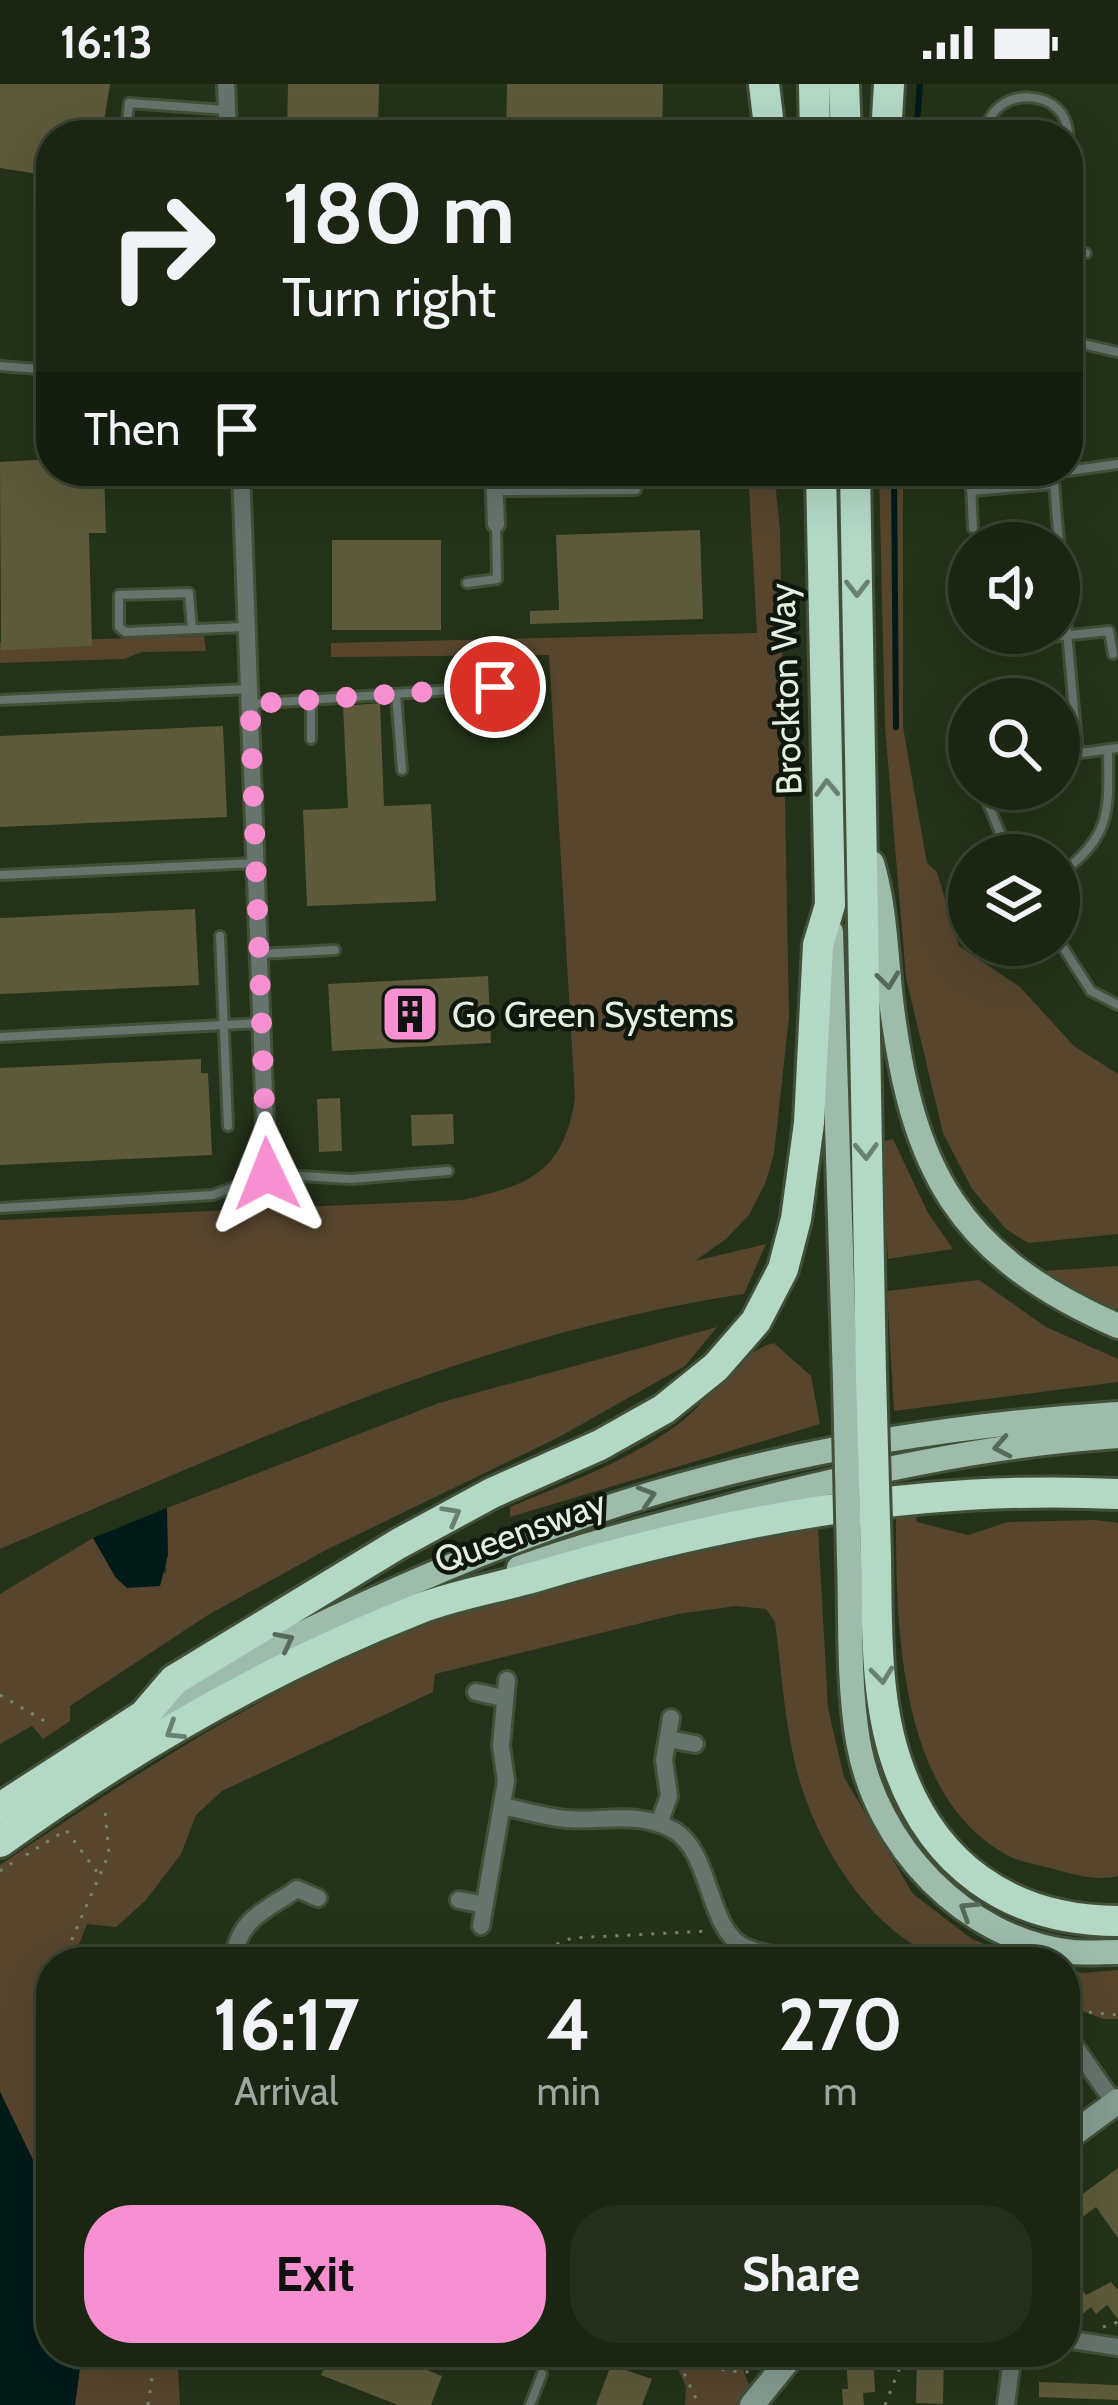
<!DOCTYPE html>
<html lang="en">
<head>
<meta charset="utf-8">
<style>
  :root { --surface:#1a2612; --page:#232e1b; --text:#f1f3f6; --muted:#9fa59f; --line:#384332; --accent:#f690d0 }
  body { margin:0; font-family:Cabin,sans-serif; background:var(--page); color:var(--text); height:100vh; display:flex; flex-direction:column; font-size:45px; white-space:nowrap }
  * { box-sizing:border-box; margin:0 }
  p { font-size:39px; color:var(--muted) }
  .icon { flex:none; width:66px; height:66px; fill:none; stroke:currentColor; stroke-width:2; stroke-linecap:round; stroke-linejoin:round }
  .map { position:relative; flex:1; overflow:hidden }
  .details { position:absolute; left:36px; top:1863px; width:1044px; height:420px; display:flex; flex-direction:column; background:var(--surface); border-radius:48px; box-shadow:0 12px 48px #0002,0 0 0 3px var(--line) }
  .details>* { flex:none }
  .banner { position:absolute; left:36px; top:36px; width:1047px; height:366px; border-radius:48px; box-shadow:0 12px 48px #0002,0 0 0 3px var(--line); background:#1a2612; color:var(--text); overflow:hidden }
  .controls { position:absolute; left:948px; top:438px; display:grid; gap:24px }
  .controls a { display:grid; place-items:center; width:132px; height:132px; border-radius:50%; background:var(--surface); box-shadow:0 12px 48px #0002,0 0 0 3px var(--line); font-size:60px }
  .pin { position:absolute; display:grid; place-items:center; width:102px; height:102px; color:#fff; margin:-51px; border:6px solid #fff; border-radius:50%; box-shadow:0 3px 12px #0007 }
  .me { position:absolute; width:132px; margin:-66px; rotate:358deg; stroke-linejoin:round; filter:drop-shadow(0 0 9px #0008) }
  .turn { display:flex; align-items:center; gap:42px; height:252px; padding:0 48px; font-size:54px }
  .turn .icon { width:156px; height:156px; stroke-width:2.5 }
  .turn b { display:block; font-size:84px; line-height:102px }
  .then { display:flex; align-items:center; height:114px; padding:0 48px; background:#0003; gap:24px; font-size:45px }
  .eta { display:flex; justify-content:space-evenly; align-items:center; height:204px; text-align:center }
  .eta b { font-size:72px; font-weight:800; line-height:84px }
  .cta { display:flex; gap:24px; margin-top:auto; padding:24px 48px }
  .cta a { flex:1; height:138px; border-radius:48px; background:var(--accent); color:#111; font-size:48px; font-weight:800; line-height:138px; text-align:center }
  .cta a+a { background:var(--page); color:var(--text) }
  .status { display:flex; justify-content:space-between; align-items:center; height:84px; padding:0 60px; background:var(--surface); direction:ltr }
  .status svg { height:33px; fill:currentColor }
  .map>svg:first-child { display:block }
  .green { fill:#57452e }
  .water { fill:#001a1a }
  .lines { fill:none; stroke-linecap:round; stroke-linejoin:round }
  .stream { stroke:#001a1a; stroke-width:6 }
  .building { fill:#5d5a3b }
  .lane-casing { stroke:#425038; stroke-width:14 }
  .street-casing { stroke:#425038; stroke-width:22 }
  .secondary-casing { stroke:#425038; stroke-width:30 }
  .primary-casing { stroke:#425038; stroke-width:30 }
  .highway-casing { stroke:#425038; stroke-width:36 }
  .path { stroke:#77846e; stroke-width:3; stroke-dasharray:3 9; stroke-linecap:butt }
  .lane { stroke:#65746d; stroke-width:8 }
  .street { stroke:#65746d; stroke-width:16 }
  .secondary { stroke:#859c91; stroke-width:24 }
  .primary { stroke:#9dbcac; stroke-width:24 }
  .highway { stroke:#b3d8c6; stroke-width:30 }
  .primary-bridge-casing { stroke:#425038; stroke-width:30; stroke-linecap:butt }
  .highway-bridge-casing { stroke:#425038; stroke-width:36; stroke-linecap:butt }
  .primary-bridge { stroke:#9dbcac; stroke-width:24 }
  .highway-bridge { stroke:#b3d8c6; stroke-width:30 }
  .oneway { stroke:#6a8172 }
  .oneway2 { stroke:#566a5c }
  .route { stroke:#f690d0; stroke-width:21; stroke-dasharray:0 37.8 }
  .labels { text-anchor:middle; stroke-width:9; stroke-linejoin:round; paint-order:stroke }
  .street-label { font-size:36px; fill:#e5efdf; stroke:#10170c }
  .poi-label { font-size:36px; fill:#e5efdf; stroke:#10170c; text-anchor:start }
</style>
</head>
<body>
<div class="status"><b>16:13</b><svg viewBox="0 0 49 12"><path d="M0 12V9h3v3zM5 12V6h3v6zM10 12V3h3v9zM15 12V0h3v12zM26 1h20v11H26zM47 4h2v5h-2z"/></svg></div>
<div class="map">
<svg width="1118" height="2321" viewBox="0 0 1118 2321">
  <rect width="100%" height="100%" fill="#233218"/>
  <path class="green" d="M748 387H774L780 446 789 933 774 1070 765 1100 749 1131 726 1155 695 1177 766 1160 744 1210C483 1249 240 1363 0 1465V1136L463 1116C530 1101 563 1088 575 1015L549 571 331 573V559L757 549Z
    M879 387H903V643L927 779 937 788 959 862 1020 903 1074 962 1118 990V1150L1028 1159 1006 1145 972 1105 943 1049 906 894 885 642Z
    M204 552 206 567 142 568 124 575 0 579V558Z
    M893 1055 928 1129 953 1165 888 1175 880 1058Z
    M1118 1182V1225L1099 1223 1044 1187Z
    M979 1196 1046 1243 1118 1275V1298L894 1327 887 1207Z
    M717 1243 685 1282 559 1353 326 1466 208 1531 70 1622V1637L43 1655 32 1642 0 1660V1510L93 1454 116 1494 166 1489 167 1424 439 1319Z
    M774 1259 811 1292 820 1340 510 1433V1423C567 1399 626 1378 677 1341 710 1317 734 1269 774 1259Z
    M914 1422 917 1438 968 1451 1008 1438 1096 1436 1118 1439V1792C1094 1798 1069 1789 1046 1783 1035 1780 1021 1778 1011 1773 895 1715 896 1534 896 1424Z
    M818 1445 828 1624 844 1693 913 1810 972 1855 1027 1878C1002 1878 967 1884 944 1876 866 1847 811 1752 794 1675 784 1631 781 1583 775 1538L766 1525 736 1522 678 1530 435 1590 433 1608 222 1707 196 1731 181 1770 146 1816 116 1843 87 1840 72 1878H51V2113L0 2008V1781C110 1707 224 1631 345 1575 493 1506 657 1466 818 1445Z
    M1065 1886 1082 1889 1118 1886V1935H1104L1065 1921Z
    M82 2268H177L180 2321H75Z
    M697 2268 743 2285 749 2301 736 2321H685L686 2303 674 2276Z"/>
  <path class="water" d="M167 1424 168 1471 160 1502 127 1504 116 1494 93 1454Z
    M0 2008 51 2113V2268H82L75 2321H0Z"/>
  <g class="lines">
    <path class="stream" d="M916 51 920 0
      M894 387 896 643"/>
  </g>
  <path class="building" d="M0 0H110L102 51H51V92L0 84Z
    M288 0H379L378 51H287Z
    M507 0H663L662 51H506Z
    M51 375V387H104L106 449H89L92 562 1 566 0 378Z
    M700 446 703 535 530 540V527L559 526 556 451Z
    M332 456H441V546H332Z
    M380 619 384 722 431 720 436 817 307 822 303 726 348 724 343 622Z
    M223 642 227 733 0 743V652Z
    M195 825 199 901 0 910V834Z
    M488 892 491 959 332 967 328 900Z
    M201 975V989H208L212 1071 0 1081V984Z
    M340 1014 342 1067 319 1068 317 1015Z
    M453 1030 454 1060 412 1062 411 1031Z
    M1118 2084V2154L1096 2123 1065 2146V2123Z
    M1111 2198 1118 2206V2235L1107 2221 1096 2230 1091 2223 1079 2233 1065 2216 1080 2203 1086 2211Z
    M331 2268H423L417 2282 442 2292 431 2321H398L321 2291Z
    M860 2268H873L875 2308 863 2309 864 2321H843L842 2305H848L846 2272Z
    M917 2269 944 2270 943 2320 916 2319Z
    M611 2281 652 2295 642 2321H596Z
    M1039 2298 1118 2301V2316L1039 2313Z"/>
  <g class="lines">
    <g class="lane-casing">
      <path id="lane" d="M126 48 129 19 226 26
        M986 51C987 0 1072 0 1068 56
        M1068 166 1086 169
        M1074 167 1076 146
        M1068 262 1083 260 1117 268
        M0 282 51 286
        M1053 387 1059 459
        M1068 387 1118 380
        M971 400 973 444
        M496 407 636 406
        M971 407 1054 400
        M1059 459 1078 670
        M467 499 497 495 496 441
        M192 545 189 509 119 511V543L125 548 245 543
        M991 559 1109 547 1113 570
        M396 610 402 686
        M0 616 249 605
        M311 618V655
        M251 620 495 603
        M965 660 969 672
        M1059 672 1118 664
        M982 705 1001 751
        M0 791 255 779
        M1059 791C1111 752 1109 729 1108 668
        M220 852 228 1042
        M1059 857 1091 907 1118 921
        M260 870 335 866
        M0 953 261 939
        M267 1090 351 1095 448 1087
        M0 1124 213 1111 267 1090 266 1067
        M530 2321 542 2290"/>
    </g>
    <g class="street-casing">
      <path id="street" d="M226 0 228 51
        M241 387 266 1066
        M494 387 496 440
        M476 1608 503 1614
        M668 1655 695 1660
        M502 1722C523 1726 545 1733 566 1735 604 1738 640 1726 675 1747 712 1770 707 1846 745 1863 787 1882 839 1868 883 1878
        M659 1740 669 1712 664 1676 671 1634
        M459 1816 485 1821
        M481 1842 506 1697 501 1662 507 1596
        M234 1878C236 1836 265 1827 297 1805L318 1814
        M1065 1948 1115 2020
        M1065 2255 1118 2263
        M1006 2321 1013 2268"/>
    </g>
    <g class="secondary-casing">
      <path id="secondary" d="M1065 2056 1118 2017
        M752 2321 795 2268"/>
    </g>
    <g class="primary-casing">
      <path id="primary" d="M872 779C885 822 886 872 891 916 912 1087 957 1171 1118 1242
        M831 848 845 1296
        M849 1474C851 1534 848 1597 858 1657 876 1762 964 1855 1072 1868 1087 1869 1103 1868 1118 1868
        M519 1484C585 1460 653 1443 721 1425 851 1391 984 1361 1118 1352
        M157 1624C314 1539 479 1462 651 1410 802 1365 961 1340 1118 1330"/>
    </g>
    <g class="highway-casing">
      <path id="highway" d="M764 0 770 51
        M814 0 815 51
        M844 0 846 51
        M886 51 889 0
        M855 387 871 1292
        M876 1474C877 1540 875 1613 896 1676 930 1780 1009 1837 1118 1837
        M0 1724 144 1631 174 1596 398 1460 492 1409 600 1361 664 1325 716 1283 756 1237 783 1185 796 1135 809 1039 818 861 830 821 821 387
        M0 1758C129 1665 272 1582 421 1524 459 1510 496 1504 535 1493 723 1437 920 1400 1118 1410"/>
    </g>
    <path class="path" d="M0 1611 48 1639
      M26 1771 66 1746 100 1792
      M0 1787 12 1779
      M62 1878 109 1770 105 1727
      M481 1878 484 1861
      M512 1878 572 1854 709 1847
      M567 1878 571 1856
      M51 1910 41 1978 51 1997
      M1065 1926 1118 1931
      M1065 2189 1076 2178
      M1103 2243 1118 2238
      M674 2268 699 2321
      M677 2268 727 2287 750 2288
      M148 2321 156 2268
      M885 2321 906 2268"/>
    <use href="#lane" class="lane"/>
    <use href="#street" class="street"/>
    <use href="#secondary" class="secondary"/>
    <use href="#primary" class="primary"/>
    <use href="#highway" class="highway"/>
    <g class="primary-bridge-casing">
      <path id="primary-bridge" d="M845 1296 849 1474"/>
    </g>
    <g class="highway-bridge-casing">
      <path id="highway-bridge" d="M871 1292 876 1474"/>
    </g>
    <use href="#primary-bridge" class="primary-bridge"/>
    <use href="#highway-bridge" class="highway-bridge"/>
  </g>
  <defs><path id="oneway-chevron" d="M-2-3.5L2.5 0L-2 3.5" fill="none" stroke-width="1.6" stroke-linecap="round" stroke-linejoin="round" transform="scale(3)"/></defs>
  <g class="oneway">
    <use href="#oneway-chevron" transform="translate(857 504) rotate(90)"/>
    <use href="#oneway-chevron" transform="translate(827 704) rotate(-92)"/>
    <use href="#oneway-chevron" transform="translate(866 1067) rotate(88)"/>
    <use href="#oneway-chevron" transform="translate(452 1431) rotate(-29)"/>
    <use href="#oneway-chevron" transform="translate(882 1591) rotate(84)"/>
    <use href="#oneway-chevron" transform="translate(174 1647) rotate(148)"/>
  </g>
  <g class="oneway2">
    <use href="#oneway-chevron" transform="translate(888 896) rotate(83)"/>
    <use href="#oneway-chevron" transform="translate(1002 1363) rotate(169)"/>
    <use href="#oneway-chevron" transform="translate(647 1412) rotate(-17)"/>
    <use href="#oneway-chevron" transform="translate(285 1557) rotate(-27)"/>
    <use href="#oneway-chevron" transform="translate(968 1826) rotate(-147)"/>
  </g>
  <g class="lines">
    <path class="route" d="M267 1090 250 620 495 603"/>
  </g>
  <defs>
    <g id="building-square" transform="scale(3)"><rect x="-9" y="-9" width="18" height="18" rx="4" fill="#f690d0" stroke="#10170c"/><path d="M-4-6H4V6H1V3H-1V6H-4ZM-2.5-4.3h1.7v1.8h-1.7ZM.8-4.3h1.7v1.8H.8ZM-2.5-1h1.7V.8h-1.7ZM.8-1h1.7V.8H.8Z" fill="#111"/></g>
  </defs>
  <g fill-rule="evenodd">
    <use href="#building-square" x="410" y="930"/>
  </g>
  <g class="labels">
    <g class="street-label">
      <text transform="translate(785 605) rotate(-92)" y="13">Brockton Way</text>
      <text transform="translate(520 1447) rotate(-20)" y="13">Queensway</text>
    </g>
    <g class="poi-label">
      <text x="452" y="943">Go Green Systems</text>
    </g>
  </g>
</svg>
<div class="controls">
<a><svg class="icon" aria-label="sound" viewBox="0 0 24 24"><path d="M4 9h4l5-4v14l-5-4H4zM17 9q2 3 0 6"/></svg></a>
<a><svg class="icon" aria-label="search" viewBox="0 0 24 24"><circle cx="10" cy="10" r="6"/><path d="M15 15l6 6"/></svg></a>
<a><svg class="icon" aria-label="layers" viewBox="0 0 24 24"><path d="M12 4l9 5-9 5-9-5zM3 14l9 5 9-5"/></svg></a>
</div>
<div class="pin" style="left:495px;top:603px;background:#d93025"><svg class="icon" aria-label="arrive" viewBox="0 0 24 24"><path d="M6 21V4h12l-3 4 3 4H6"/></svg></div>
<svg class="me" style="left:267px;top:1090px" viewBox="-20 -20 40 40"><path d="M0-17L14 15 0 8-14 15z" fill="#f690d0" stroke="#fff" stroke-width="4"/></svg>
<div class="banner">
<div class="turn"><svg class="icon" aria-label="right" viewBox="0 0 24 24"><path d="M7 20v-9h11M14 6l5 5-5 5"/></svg><div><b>180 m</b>Turn right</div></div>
<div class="then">Then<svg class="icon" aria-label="arrive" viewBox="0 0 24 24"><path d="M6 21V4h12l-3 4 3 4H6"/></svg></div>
</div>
<section class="details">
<div class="eta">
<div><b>16:17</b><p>Arrival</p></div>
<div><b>4</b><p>min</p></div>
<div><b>270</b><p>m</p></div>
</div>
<div class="cta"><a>Exit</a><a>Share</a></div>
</section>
</div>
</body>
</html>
